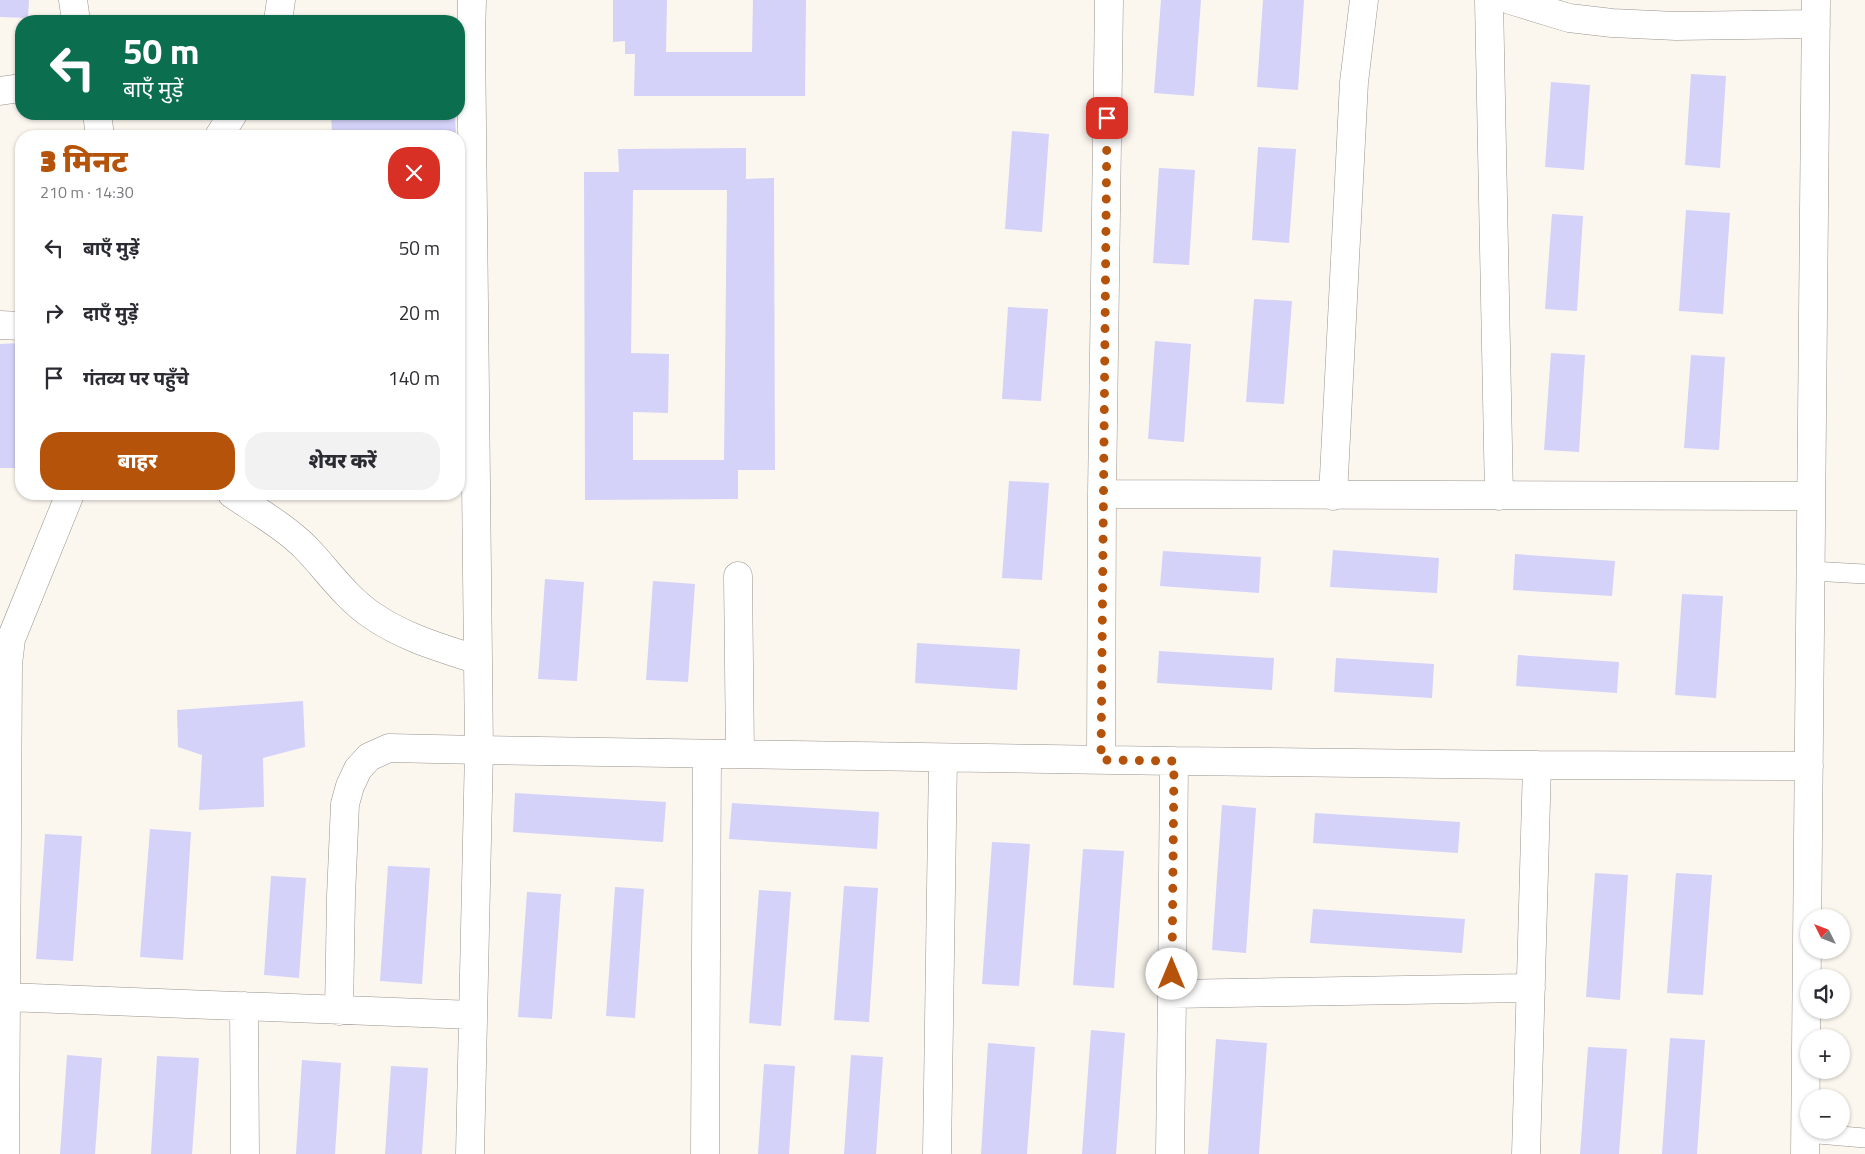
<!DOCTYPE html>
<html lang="hi">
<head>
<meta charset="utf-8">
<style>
  :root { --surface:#fff; --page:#f2f2f3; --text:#2b2b33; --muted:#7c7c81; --accent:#b45309 }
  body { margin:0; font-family:"Titillium Web","Noto Sans Devanagari",sans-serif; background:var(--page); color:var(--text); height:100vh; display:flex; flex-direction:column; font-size:19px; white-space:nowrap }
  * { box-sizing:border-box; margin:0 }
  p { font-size:16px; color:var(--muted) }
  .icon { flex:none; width:28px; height:28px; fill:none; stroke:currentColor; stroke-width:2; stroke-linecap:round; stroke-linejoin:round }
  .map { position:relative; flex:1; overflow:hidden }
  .panel { position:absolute; left:15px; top:130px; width:450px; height:370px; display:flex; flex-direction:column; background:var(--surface); border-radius:20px; box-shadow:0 1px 4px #0004 }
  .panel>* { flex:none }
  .top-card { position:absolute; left:15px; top:15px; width:450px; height:105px; border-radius:20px; box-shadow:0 1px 4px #0004; background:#0b6e4f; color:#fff; overflow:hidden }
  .needle { width:32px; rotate:312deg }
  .tools { position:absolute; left:1800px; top:909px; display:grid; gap:10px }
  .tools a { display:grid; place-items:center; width:50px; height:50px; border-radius:50%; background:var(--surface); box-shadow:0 1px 4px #0004; font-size:25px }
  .pin { position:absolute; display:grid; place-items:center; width:42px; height:42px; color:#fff; margin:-21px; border-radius:10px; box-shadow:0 2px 8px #0006 }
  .me { position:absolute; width:55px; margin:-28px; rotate:0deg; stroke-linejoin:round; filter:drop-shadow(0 0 4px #0008) }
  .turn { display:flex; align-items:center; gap:18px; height:105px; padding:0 25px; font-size:22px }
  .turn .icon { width:65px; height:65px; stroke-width:2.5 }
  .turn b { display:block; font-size:35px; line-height:42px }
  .round { display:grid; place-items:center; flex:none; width:52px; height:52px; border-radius:20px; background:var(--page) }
  .summary { display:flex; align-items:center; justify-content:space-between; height:85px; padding:0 25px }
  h1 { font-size:30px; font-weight:800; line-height:38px; color:var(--accent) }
  .cta { display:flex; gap:10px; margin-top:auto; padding:10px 25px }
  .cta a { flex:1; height:58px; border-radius:20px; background:var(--accent); color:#fff; font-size:20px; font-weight:800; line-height:58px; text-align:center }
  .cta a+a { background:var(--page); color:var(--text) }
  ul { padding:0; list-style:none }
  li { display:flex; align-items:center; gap:15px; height:65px; padding:0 25px }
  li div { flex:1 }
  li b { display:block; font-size:19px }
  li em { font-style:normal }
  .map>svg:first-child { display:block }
  .building { fill:#d4d2f8; fill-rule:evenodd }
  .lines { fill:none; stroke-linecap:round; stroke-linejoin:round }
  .lane-casing { stroke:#98948d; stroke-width:20 }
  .street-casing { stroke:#98948d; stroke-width:29 }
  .lane { stroke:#fff; stroke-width:19 }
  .street { stroke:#fff; stroke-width:28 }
  .route { stroke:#b45309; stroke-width:9; stroke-dasharray:0 16.2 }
</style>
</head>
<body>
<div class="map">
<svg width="1865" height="1154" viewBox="0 0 1865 1154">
  <rect width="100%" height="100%" fill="#fbf7ef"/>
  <path class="building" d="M0 0H29L28 18 0 17Z
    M613 0H667L666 52H752L753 0H806L805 96H634L635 54H625V41L613 42Z
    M1161 0H1201L1194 96 1154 93Z
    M1263 0H1304L1298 90 1257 87Z
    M1691 74 1726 76 1720 168 1685 165Z
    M1551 82 1590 85 1584 170 1545 167Z
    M331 114H455L456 136H355V133L332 134Z
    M1012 131 1049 134 1042 232 1005 229Z
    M1258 147 1296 149 1289 243 1252 240Z
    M746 148V179L774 178 775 470H738V499L585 500 584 172H619L618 149ZM633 190H727L724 460H633V412L668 413 669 354 631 353Z
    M1159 168 1195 170 1189 265 1153 263Z
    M1686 210 1730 213 1723 314 1679 311Z
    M1552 214 1583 216 1577 311 1545 309Z
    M1254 299 1292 301 1284 404 1246 402Z
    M1008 307 1048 309 1041 401 1002 399Z
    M1155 341 1191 344 1184 442 1148 439Z
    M21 343V468H0V344Z
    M1551 353 1585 355 1579 452 1544 450Z
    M1691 355 1725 357 1719 450 1684 448Z
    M1009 481 1049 483 1042 580 1002 578Z
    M1333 550 1439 558 1437 593 1330 587Z
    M1163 551 1261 557 1259 593 1160 586Z
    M1515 554 1615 561 1612 596 1513 590Z
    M545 579 584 582 577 681 538 679Z
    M653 581 695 584 688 682 646 680Z
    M1682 594 1723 596 1716 698 1675 695Z
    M917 643 1020 649 1017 690 915 683Z
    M1159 651 1274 658 1272 690 1157 683Z
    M1518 655 1619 662 1617 693 1516 686Z
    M1336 658 1434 664 1432 698 1334 692Z
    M303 701 305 747 263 758 264 807 199 810 202 755 178 747 177 710Z
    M515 793 666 802 663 842 513 832Z
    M732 803 879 812 877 849 729 839Z
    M1222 805 1256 808 1246 953 1212 950Z
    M1315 813 1460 822 1458 853 1313 843Z
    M150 829 191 832 183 960 140 957Z
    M45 834 82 836 73 961 36 959Z
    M992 842 1030 844 1019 986 982 984Z
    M1083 849 1124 851 1114 988 1073 985Z
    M388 866 430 868 422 984 380 981Z
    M1595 873 1628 875 1620 1000 1586 997Z
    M1676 873 1712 875 1703 995 1667 993Z
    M271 876 306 878 299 978 264 975Z
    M844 886 878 888 869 1022 834 1020Z
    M615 887 644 889 635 1018 606 1016Z
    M759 890 791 892 781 1026 749 1023Z
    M527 892 561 894 552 1019 518 1017Z
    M1313 909 1465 919 1462 953 1310 943Z
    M1091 1030 1125 1033 1116 1154H1082Z
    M1670 1038 1705 1040 1697 1154H1662Z
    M1216 1039 1267 1043 1259 1154H1208Z
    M988 1043 1035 1047 1027 1154H981Z
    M1588 1047 1627 1049 1619 1154H1580Z
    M67 1055 102 1058 95 1154H60Z
    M851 1055 883 1057 876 1154H844Z
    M157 1056 199 1058 192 1154H151Z
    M302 1060 341 1063 335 1154H296Z
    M764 1064 795 1066 789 1154H758Z
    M391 1066 428 1068 422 1154H385Z"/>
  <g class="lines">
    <g class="lane-casing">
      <path id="lane" d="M1811 571 1865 574
        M1806 1133 1865 1138"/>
    </g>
    <g class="street-casing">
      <path id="street" d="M73 0 76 21
        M1489 0 1499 496
        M1510 0 1569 18 1612 23 1676 26 1816 24
        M278 21 281 0
        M0 91 21 88
        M97 114 100 136
        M219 136 233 114
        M0 325 21 326
        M232 494C257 511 285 527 306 548 328 571 346 598 373 616 405 638 442 648 478 660
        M1102 494 1811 496
        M1333 496 1354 82 1364 0
        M738 576 740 754
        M1101 760 1102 494 1109 0
        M1172 994 1174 761 1537 765
        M0 997H6L8 664 11 639 70 494
        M244 1006 245 1154
        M339 1011 341 896 345 804 350 786 358 769 369 757 389 748 479 750 471 37 472 0
        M5 1154 6 997 473 1015
        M470 1154 479 750 1174 761
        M705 1154 707 754
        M937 1154 943 758
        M1170 1154 1172 994 1531 988
        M1526 1154 1537 765 1809 766
        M1805 1154 1816 0"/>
    </g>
    <use href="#lane" class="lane"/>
    <use href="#street" class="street"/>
  </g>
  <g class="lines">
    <path class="route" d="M1107 118 1101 760 1174 761 1172 974"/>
  </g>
</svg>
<div class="tools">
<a><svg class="needle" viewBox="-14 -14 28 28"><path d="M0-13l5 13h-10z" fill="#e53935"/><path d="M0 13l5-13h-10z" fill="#7c7c81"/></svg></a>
<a><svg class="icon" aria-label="sound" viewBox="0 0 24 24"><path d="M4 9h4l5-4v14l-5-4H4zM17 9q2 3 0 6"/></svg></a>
<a>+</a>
<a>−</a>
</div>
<div class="pin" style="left:1107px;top:118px;background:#d93025"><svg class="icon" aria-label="arrive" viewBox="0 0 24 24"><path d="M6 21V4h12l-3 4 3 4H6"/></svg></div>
<svg class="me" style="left:1172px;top:974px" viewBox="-20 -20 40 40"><circle r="19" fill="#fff"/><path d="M0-13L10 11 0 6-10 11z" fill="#b45309"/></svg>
<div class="top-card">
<div class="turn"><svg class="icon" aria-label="left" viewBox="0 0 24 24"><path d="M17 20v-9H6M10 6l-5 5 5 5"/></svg><div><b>50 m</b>बाएँ मुड़ें</div></div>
</div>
<section class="panel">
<div class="summary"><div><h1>3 मिनट</h1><p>210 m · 14:30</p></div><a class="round" style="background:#d93025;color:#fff"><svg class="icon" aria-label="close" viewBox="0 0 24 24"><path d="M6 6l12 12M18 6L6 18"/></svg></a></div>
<ul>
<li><svg class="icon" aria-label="left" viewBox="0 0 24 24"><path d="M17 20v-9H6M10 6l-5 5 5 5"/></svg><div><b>बाएँ मुड़ें</b></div><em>50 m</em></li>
<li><svg class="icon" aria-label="right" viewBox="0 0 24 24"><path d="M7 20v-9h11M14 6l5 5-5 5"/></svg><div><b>दाएँ मुड़ें</b></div><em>20 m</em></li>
<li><svg class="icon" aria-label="arrive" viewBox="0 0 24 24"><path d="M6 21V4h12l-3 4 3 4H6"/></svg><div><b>गंतव्य पर पहुँचे</b></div><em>140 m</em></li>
</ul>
<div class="cta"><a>बाहर</a><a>शेयर करें</a></div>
</section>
</div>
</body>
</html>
